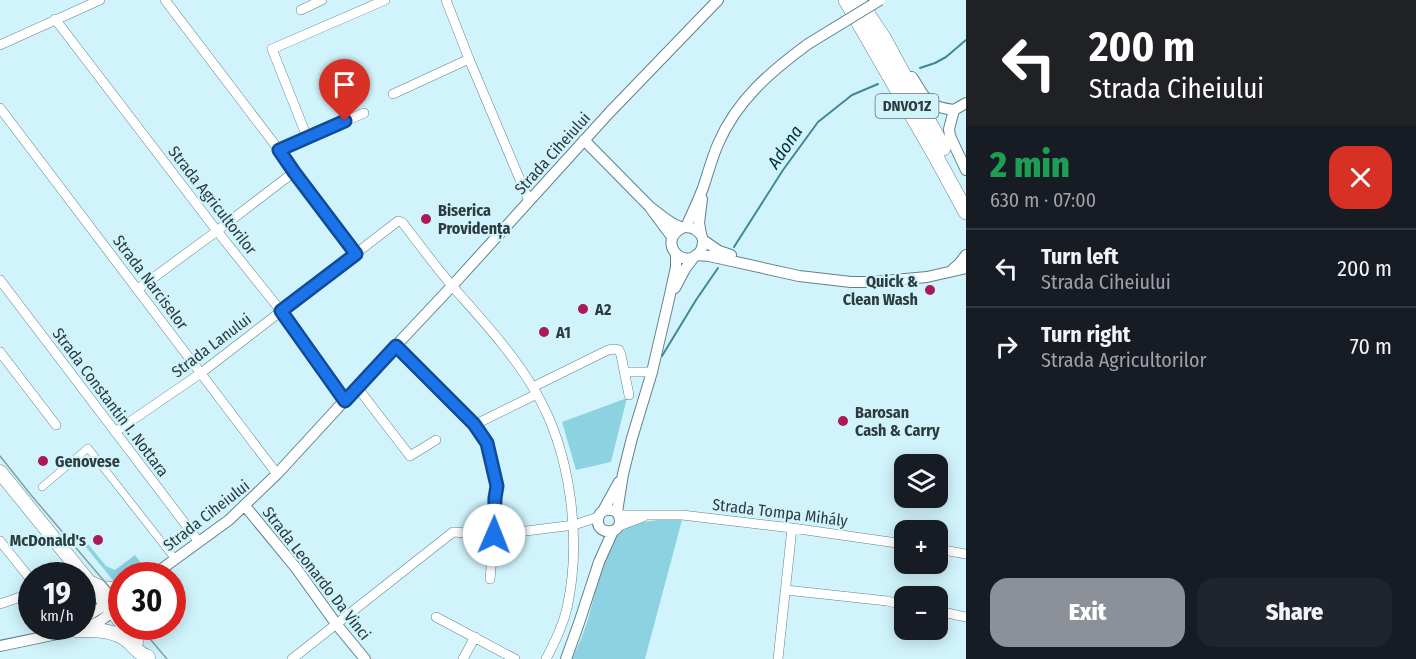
<!DOCTYPE html>
<html lang="en">
<head>
<meta charset="utf-8">
<style>
  :root { --surface:#171b24; --page:#20242c; --text:#f1f3f6; --muted:#9ea1a6; --line:#363941; --accent:#8c9099 }
  body { margin:0; font-family:"Fira Sans Condensed",sans-serif; background:var(--page); color:var(--text); height:100vh; display:flex; flex-direction:column; font-size:22px; white-space:nowrap }
  * { box-sizing:border-box; margin:0 }
  p { font-size:20px; color:var(--muted) }
  .icon { flex:none; width:33px; height:33px; fill:none; stroke:currentColor; stroke-width:2; stroke-linecap:round; stroke-linejoin:round }
  .map { position:relative; flex:1; overflow:hidden }
  .drawer { display:flex; flex-direction:column; background:var(--surface); width:450px }
  .drawer>* { flex:none }
  .banner { background:#202124; color:#fff; overflow:hidden }
  .buttons { position:absolute; left:894px; top:454px; display:grid; gap:12px }
  .buttons a { display:grid; place-items:center; width:54px; height:54px; border-radius:12px; background:var(--surface); box-shadow:0 3px 15px #0003; font-size:30px }
  .speed { position:absolute; left:18px; top:562px; display:flex; gap:12px; font-size:30px; font-weight:700; text-align:center }
  .speed>* { display:grid; place-content:center; width:78px; height:78px; border-radius:50%; background:var(--surface); box-shadow:0 3px 15px #0003; line-height:1 }
  .speed small { font-size:15px; font-weight:400 }
  .speed .limit { border:9px solid #d22; background:#fff; color:#111 }
  .pin { position:absolute; display:grid; place-items:center; width:51px; height:51px; color:#fff; margin:-62px -26px; border-radius:50% 50% 50% 0; rotate:-45deg; box-shadow:0 0 6px #0007 }
  .pin .icon { rotate:45deg }
  .me { position:absolute; width:66px; margin:-33px; rotate:1deg; stroke-linejoin:round; filter:drop-shadow(0 0 4px #0008) }
  .turn { display:flex; align-items:center; gap:21px; height:126px; padding:0 24px; font-size:27px }
  .turn .icon { width:78px; height:78px; stroke-width:2.5 }
  .turn b { display:block; font-size:42px; line-height:51px }
  .round { display:grid; place-items:center; flex:none; width:63px; height:63px; border-radius:18px; background:var(--page) }
  .head { display:flex; align-items:center; justify-content:space-between; height:102px; padding:0 24px }
  h1 { font-size:36px; font-weight:800; line-height:45px; color:#1e9e55 }
  .button { display:flex; gap:12px; margin-top:auto; padding:12px 24px }
  .button a { flex:1; height:69px; border-radius:18px; background:var(--accent); color:#fff; font-size:24px; font-weight:800; line-height:69px; text-align:center }
  .button a+a { background:var(--page); color:var(--text) }
  ul { padding:0; list-style:none }
  li { display:flex; align-items:center; gap:18px; height:78px; padding:0 24px; border-top:2px solid var(--line) }
  li div { flex:1 }
  li b { display:block; font-size:22px }
  li em { font-style:normal }
  main { display:flex; flex:1; min-height:0 }
  .map>svg:first-child { display:block }
  .green { fill:#8dd2e1 }
  .lines { fill:none; stroke-linecap:round; stroke-linejoin:round }
  .stream { stroke:#3e8897; stroke-width:2 }
  .pedestrian-casing { stroke:#618188; stroke-width:8 }
  .minor-casing { stroke:#618188; stroke-width:10 }
  .tertiary-casing { stroke:#618188; stroke-width:12 }
  .primary-casing { stroke:#618188; stroke-width:15 }
  .trunk-casing { stroke:#618188; stroke-width:16 }
  .pedestrian { stroke:#fff; stroke-width:7 }
  .minor { stroke:#fff; stroke-width:9 }
  .tertiary { stroke:#fff; stroke-width:10 }
  .primary { stroke:#fff; stroke-width:14 }
  .trunk { stroke:#fff; stroke-width:15 }
  .tram { stroke:#859ea4; stroke-width:1.5 }
  .tertiary-bridge-casing { stroke:#618188; stroke-width:12; stroke-linecap:butt }
  .tertiary-bridge { stroke:#fff; stroke-width:10 }
  .route-casing { stroke:#114b97; stroke-width:15 }
  .route { stroke:#1a73e8; stroke-width:10 }
  .poi-dot { fill:#aa1a55; stroke:#d1f4fc; stroke-width:2 }
  .labels { text-anchor:middle; stroke-width:4.5; stroke-linejoin:round; paint-order:stroke }
  .shield { fill:#d1f4fc; stroke:#5e7277; stroke-width:1.5 }
  .shield-label { font-size:15px; font-weight:bold; fill:#2d3b3e }
  .street-label { font-size:16px; fill:#2d3b3e; stroke:#d1f4fc }
  .poi-label { font-size:16px; font-weight:bold; fill:#2d3b3e; stroke:#d1f4fc; text-anchor:start }
  .water-label { font-size:18px; font-style:italic; fill:#003139; stroke:#d1f4fc }
</style>
</head>
<body>
<main>
<div class="map">
<svg width="966" height="659" viewBox="0 0 966 659">
  <rect width="100%" height="100%" fill="#d1f4fc"/>
  <path class="green" d="M627 398 611 462 576 470 562 422Z
    M666 519 682 520 645 659H572C578 646 584 633 588 619 595 597 604 546 621 532 633 522 651 521 666 519Z
    M80 534 106 566 115 570 135 555 143 566 128 576H122L121 581 116 584 80 540Z"/>
  <g class="lines">
    <path class="stream" d="M920 68 935 63 946 57 966 40
      M734 247 783 170 818 122 852 95 878 84
      M662 356 696 300 718 268"/>
    <g class="pedestrian-casing">
      <path id="pedestrian" d="M42 487 88 448 175 559"/>
    </g>
    <g class="minor-casing">
      <path id="minor" d="M165 0 279 150 294 172 356 254
        M446 0 469 59 529 201
        M301 10 322 0
        M55 19 217 231 281 311 345 401
        M0 45 100 0
        M393 94 469 59
        M0 108 277 474
        M307 137 272 49 385 0
        M279 150 364 113
        M0 280 199 542
        M138 289 217 231 294 172
        M396 346 474 425 487 443 497 486 495 498 494 535 490 579
        M0 352 56 425
        M624 372H652
        M357 387 410 456 436 440
        M533 387 608 350 614 349 619 350 621 355 629 395
        M474 425 537 394
        M115 432 201 373 398 221 402 222C419 244 435 266 453 287 482 320 513 353 535 391 571 451 582 540 567 608 563 625 554 644 546 659
        M619 515H682L792 528 904 544
        M619 526 643 517
        M0 541 32 581
        M938 549 966 554
        M786 590 887 601 904 605
        M0 604 32 593
        M938 611 966 617
        M436 617 515 659
        M292 659 453 532 494 535 574 525 598 517
        M463 659 475 637
        M778 659 792 528"/>
    </g>
    <g class="tertiary-casing">
      <path id="tertiary" d="M912 77C927 100 925 106 954 110L966 103
        M954 110 949 129 950 136 966 170
        M584 140 649 206 672 237
        M649 206C657 212 671 225 681 227 686 228 689 226 694 229 698 231 702 235 703 240 703 244 702 250 699 253 682 271 657 241 682 228
        M686 227C692 214 698 201 703 188 708 173 712 158 718 144 737 100 770 72 808 44
        M701 234 699 223 702 199
        M703 240 719 251 731 255
        M696 255 709 256 799 276 851 282H873L927 277 966 268
        M953 269 959 264 966 255
        M675 288 685 269 694 257
        M245 506 296 568 337 625 365 659
        M603 511 619 482
        M617 512C609 508 599 509 598 520 596 538 630 534 617 512L623 474 632 438 652 372 669 299 676 267V254
        M152 576 229 520 277 474 357 387 452 286 609 113 718 0
        M82 619 122 595
        M0 646 86 628 100 621 122 605
        M566 659 579 623 599 562 613 531"/>
    </g>
    <g class="primary-casing">
      <path id="primary" d="M0 472 122 623
        M89 582 102 588 122 590
        M82 586V598
        M132 627 136 642
        M76 630C94 630 114 629 129 642 135 648 139 654 148 657"/>
    </g>
    <g class="trunk-casing">
      <path id="trunk" d="M846 0 935 155 966 212
        M858 0 884 39 943 148"/>
    </g>
    <use href="#pedestrian" class="pedestrian"/>
    <use href="#minor" class="minor"/>
    <use href="#tertiary" class="tertiary"/>
    <use href="#primary" class="primary"/>
    <use href="#trunk" class="trunk"/>
    <path class="tram" d="M0 456 31 495 122 602
      M140 627 167 659"/>
    <g class="tertiary-bridge-casing">
      <path id="tertiary-bridge" d="M808 44 880 0"/>
    </g>
    <use href="#tertiary-bridge" class="tertiary-bridge"/>
  </g>
  <g class="lines">
    <g class="route-casing">
      <path id="route" d="M345 121 279 150 294 172 356 254 281 311 345 401 396 346 474 424 487 443 497 486 495 498 494 535"/>
    </g>
    <use href="#route" class="route"/>
  </g>
  <g class="poi-dot">
    <circle cx="426" cy="219" r="6"/>
    <circle cx="930" cy="290" r="6"/>
    <circle cx="583" cy="309" r="6"/>
    <circle cx="544" cy="332" r="6"/>
    <circle cx="843" cy="421" r="6"/>
    <circle cx="43" cy="461" r="6"/>
    <circle cx="98" cy="540" r="6"/>
  </g>
  <g class="labels">
    <rect class="shield" x="875.5" y="94" width="63" height="24" rx="4.5"/>
    <g class="shield-label">
      <text x="907" y="111">DNVO1Z</text>
    </g>
    <g class="street-label">
      <text transform="translate(552 153) rotate(-48)" y="6">Strada Ciheiului</text>
      <text transform="translate(213 200) rotate(52)" y="6">Strada Agricultorilor</text>
      <text transform="translate(151 282) rotate(53)" y="6">Strada Narciselor</text>
      <text transform="translate(211 345) rotate(-37)" y="6">Strada Lanului</text>
      <text transform="translate(111 402) rotate(53)" y="6">Strada Constantin I. Nottara</text>
      <text transform="translate(780 512) rotate(7)" y="6">Strada Tompa Mihály</text>
      <text transform="translate(206 515) rotate(-38)" y="6">Strada Ciheiului</text>
      <text transform="translate(317 573) rotate(52)" y="6">Strada Leonardo Da Vinci</text>
    </g>
    <g class="poi-label">
      <text x="438" y="216">Biserica<tspan x="438" dy="18">Providența</tspan></text>
      <text x="918" y="287" text-anchor="end">Quick &amp;<tspan x="918" dy="18">Clean Wash</tspan></text>
      <text x="595" y="315">A2</text>
      <text x="556" y="338">A1</text>
      <text x="855" y="418">Barosan<tspan x="855" dy="18">Cash &amp; Carry</tspan></text>
      <text x="55" y="467">Genovese</text>
      <text x="86" y="546" text-anchor="end">McDonald's</text>
    </g>
    <g class="water-label">
      <text transform="translate(785 147) rotate(-56)" y="6">Adona</text>
    </g>
  </g>
</svg>
<div class="buttons">
<a><svg class="icon" aria-label="layers" viewBox="0 0 24 24"><path d="M12 4l9 5-9 5-9-5zM3 14l9 5 9-5"/></svg></a>
<a>+</a>
<a>−</a>
</div>
<div class="speed"><div>19<small>km/h</small></div><div class="limit">30</div></div>
<div class="pin" style="left:345px;top:121px;background:#d93025"><svg class="icon" aria-label="arrive" viewBox="0 0 24 24"><path d="M6 21V4h12l-3 4 3 4H6"/></svg></div>
<svg class="me" style="left:494px;top:535px" viewBox="-20 -20 40 40"><circle r="19" fill="#fff"/><path d="M0-13L10 11 0 6-10 11z" fill="#1a73e8"/></svg>
</div>
<section class="drawer">
<div class="banner">
<div class="turn"><svg class="icon" aria-label="left" viewBox="0 0 24 24"><path d="M17 20v-9H6M10 6l-5 5 5 5"/></svg><div><b>200 m</b>Strada Ciheiului</div></div>
</div>
<div class="head"><div><h1>2 min</h1><p>630 m · 07:00</p></div><a class="round" style="background:#d93025;color:#fff"><svg class="icon" aria-label="close" viewBox="0 0 24 24"><path d="M6 6l12 12M18 6L6 18"/></svg></a></div>
<ul>
<li><svg class="icon" aria-label="left" viewBox="0 0 24 24"><path d="M17 20v-9H6M10 6l-5 5 5 5"/></svg><div><b>Turn left</b><p>Strada Ciheiului</p></div><em>200 m</em></li>
<li><svg class="icon" aria-label="right" viewBox="0 0 24 24"><path d="M7 20v-9h11M14 6l5 5-5 5"/></svg><div><b>Turn right</b><p>Strada Agricultorilor</p></div><em>70 m</em></li>
</ul>
<div class="button"><a>Exit</a><a>Share</a></div>
</section>
</main>
</body>
</html>
